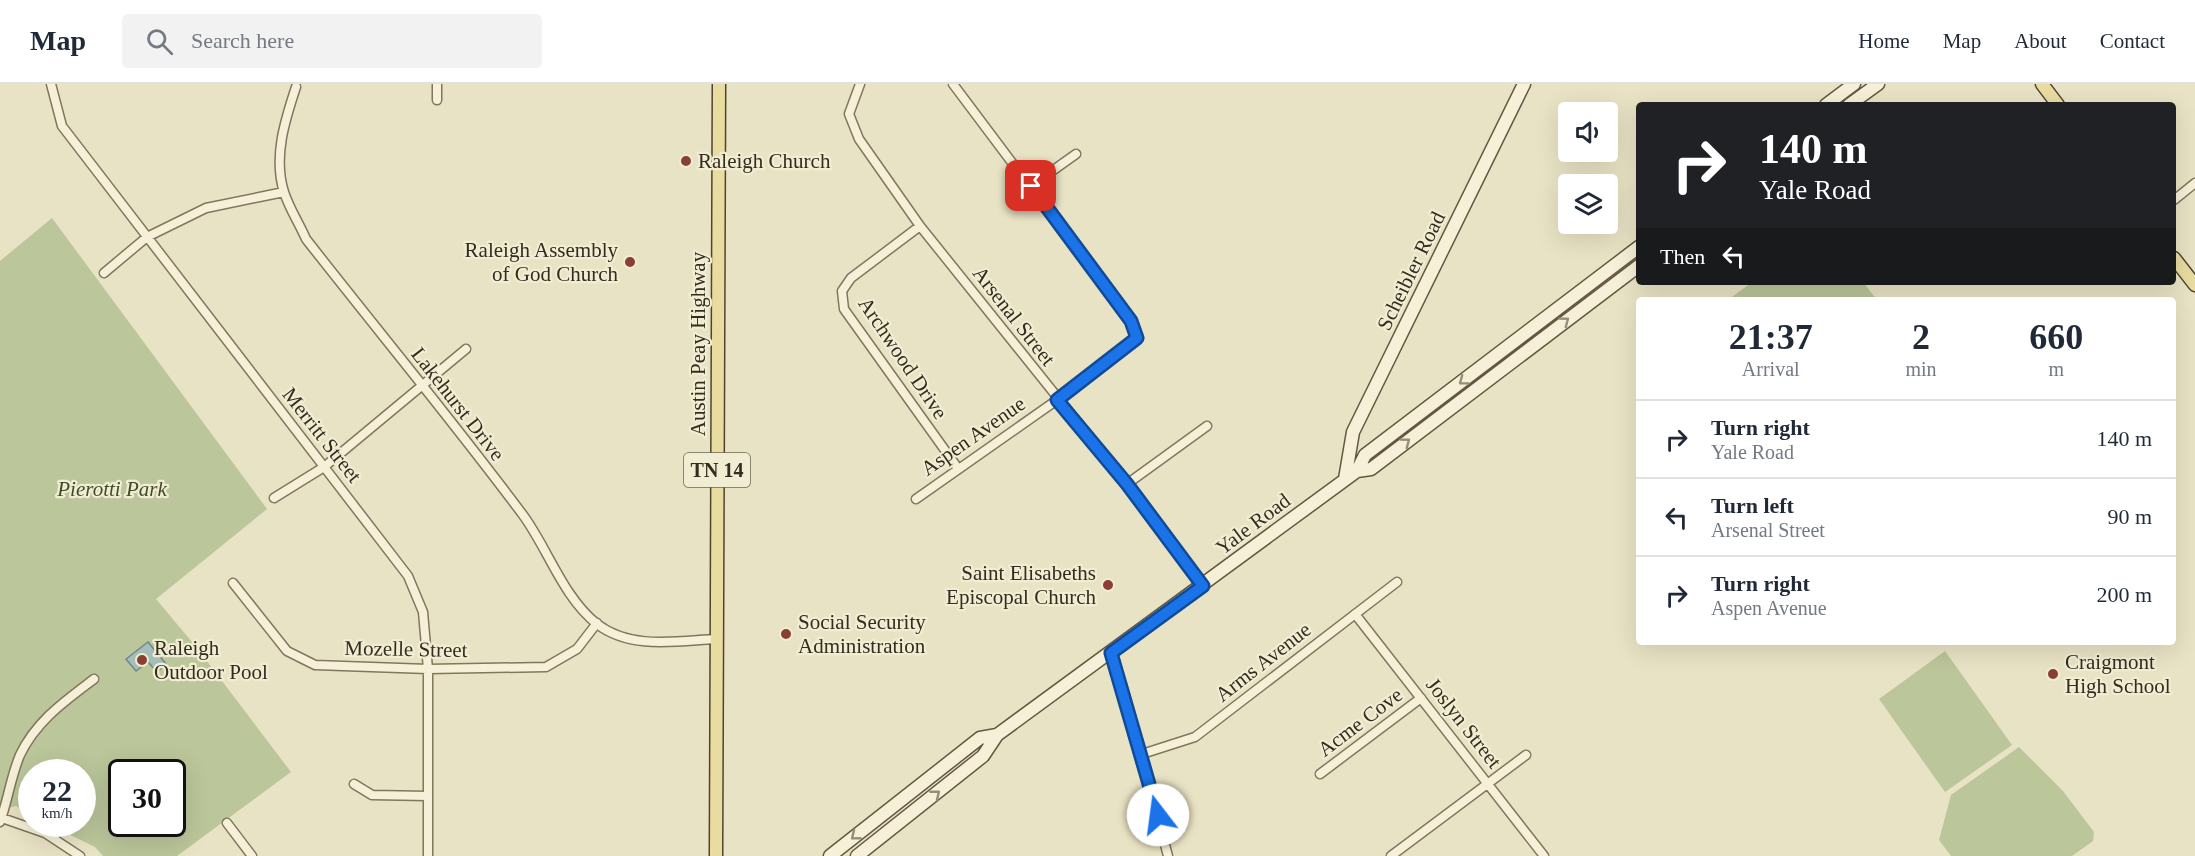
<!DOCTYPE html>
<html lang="en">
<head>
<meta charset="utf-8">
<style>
  :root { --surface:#fff; --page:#f2f2f3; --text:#1f2937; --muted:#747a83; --line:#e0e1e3 }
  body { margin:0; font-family:Georgia,serif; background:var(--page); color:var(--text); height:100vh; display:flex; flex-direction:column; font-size:22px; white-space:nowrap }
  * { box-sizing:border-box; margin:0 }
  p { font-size:20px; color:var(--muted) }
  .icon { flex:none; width:33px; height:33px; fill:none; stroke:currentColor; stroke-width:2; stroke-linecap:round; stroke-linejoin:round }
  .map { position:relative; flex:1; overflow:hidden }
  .details { position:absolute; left:1636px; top:213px; width:540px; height:348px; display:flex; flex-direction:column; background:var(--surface); border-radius:6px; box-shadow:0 6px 24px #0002 }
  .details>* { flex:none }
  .hud { position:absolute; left:1636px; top:18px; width:540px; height:183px; border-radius:6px; box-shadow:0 6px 24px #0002; background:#202124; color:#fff; overflow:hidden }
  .fabs { position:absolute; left:1558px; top:18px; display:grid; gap:12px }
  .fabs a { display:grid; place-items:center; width:60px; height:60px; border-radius:6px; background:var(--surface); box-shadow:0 6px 24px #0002; font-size:30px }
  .speed { position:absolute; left:18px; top:675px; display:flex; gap:12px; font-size:30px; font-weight:700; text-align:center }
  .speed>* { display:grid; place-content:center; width:78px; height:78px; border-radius:50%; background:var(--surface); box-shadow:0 6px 24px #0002; line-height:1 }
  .speed small { font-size:15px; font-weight:400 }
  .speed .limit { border:3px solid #111; border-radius:9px; background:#fff; color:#111 }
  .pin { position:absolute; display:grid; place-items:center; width:51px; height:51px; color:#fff; margin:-26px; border-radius:12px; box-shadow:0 3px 9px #0006 }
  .me { position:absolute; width:66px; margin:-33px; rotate:345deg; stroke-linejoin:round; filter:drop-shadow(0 0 4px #0008) }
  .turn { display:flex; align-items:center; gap:21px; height:126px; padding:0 24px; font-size:27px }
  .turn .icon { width:78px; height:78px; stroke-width:2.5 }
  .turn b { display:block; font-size:42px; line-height:51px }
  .then { display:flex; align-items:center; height:57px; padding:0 24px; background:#0003; gap:12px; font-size:22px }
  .eta { display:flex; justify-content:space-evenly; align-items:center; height:102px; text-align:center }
  .eta b { font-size:36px; font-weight:700; line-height:42px }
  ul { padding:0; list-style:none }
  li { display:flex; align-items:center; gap:18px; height:78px; padding:0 24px; border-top:2px solid var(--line) }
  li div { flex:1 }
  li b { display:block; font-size:22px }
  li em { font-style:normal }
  header { display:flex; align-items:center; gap:36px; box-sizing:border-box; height:84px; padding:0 30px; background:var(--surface); border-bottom:2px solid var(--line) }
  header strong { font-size:28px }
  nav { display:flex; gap:33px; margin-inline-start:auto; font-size:21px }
  .search { width:420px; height:54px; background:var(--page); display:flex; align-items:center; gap:15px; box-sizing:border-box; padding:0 21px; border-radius:6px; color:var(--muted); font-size:22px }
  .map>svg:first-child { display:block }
  .green { fill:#bbc69a; fill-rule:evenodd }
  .water { fill:#a6bdb9; stroke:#6e8a87; stroke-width:1.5 }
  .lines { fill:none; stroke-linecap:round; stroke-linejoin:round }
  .street-casing { stroke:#82765d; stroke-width:11 }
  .secondary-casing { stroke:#645740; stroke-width:15 }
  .primary-casing { stroke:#504431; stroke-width:15 }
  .street { stroke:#f5f0d7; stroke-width:8 }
  .secondary { stroke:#f5f0d7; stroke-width:12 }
  .primary { stroke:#e8dca0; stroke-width:12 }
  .oneway { stroke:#948e7b }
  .route-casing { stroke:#114b97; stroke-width:15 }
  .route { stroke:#1a73e8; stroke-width:10 }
  .poi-dot { fill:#8a3f33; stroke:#f1edd3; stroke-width:2 }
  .labels { text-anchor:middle; stroke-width:4.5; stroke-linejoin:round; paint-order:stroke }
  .shield { fill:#f1edd3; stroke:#6c6655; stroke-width:1.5 }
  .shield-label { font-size:20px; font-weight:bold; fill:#332c1f }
  .poi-label { font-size:21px; fill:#332c1f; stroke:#f1edd3; text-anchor:start }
  .street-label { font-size:21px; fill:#332c1f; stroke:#f1edd3 }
  .park-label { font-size:21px; font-style:italic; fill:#3f4e28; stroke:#f1edd3 }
</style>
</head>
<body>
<header>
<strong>Map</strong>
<div class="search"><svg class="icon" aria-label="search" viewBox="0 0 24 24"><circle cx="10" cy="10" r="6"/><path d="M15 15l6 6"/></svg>Search here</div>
<nav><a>Home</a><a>Map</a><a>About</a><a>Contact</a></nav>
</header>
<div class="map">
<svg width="2195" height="772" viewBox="0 0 2195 772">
  <rect width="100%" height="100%" fill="#e9e3c5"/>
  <path class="green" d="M52 134 267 425 156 515 197 564 291 688 177 772H103L95 763 48 740H82V688H32L31 731 16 722 0 726V177ZM122 688H172V740H122Z
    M1752 198H1863L1877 216H1728Z
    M1945 567 2012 661 1945 708 1879 615Z
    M2019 663 2063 707 2094 748 2093 757 2072 772H1951L1939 756 1951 711Z"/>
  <path class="water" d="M148 558 166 580 157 588 148 578 136 587 126 575Z"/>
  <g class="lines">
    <g class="street-casing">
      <path id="street" d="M51 0 62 42 408 492 423 528 428 585V772
        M437 0V16
        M860 0 849 30 859 55 920 142 1127 400 1203 502
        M296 3C285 36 273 73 284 108 289 124 299 139 306 155 378 247 453 337 523 431 548 465 563 513 597 540 631 566 677 557 716 555
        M1031 102 1076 70
        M2174 116 2195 99
        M920 142 851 194 842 207 844 225 957 383
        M104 189 147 153 206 124 284 108
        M1127 400 1207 342
        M274 414 324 383 466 265
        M916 415 1057 316 1137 254 1131 237 953 0
        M233 499 287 567 315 581 428 585 546 583 577 565 597 539
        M1355 530 1544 772
        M1111 569 1124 608 1168 772
        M1142 670 1195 653 1397 498
        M1320 690 1421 614
        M354 700 372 711 428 712
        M2 734 45 749 80 772
        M0 738C8 716 11 692 20 671 36 637 65 617 94 595
        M227 739 252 772
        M1391 772 1526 671"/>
    </g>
    <g class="secondary-casing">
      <path id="secondary" d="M1826 21 1854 0
        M1849 21 1878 0
        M1357 387 1371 385 1640 181
        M1345 395 1353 348 1524 0
        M830 772 980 654 997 651
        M857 772 983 672 997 651 1357 387 1365 371 1640 162"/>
    </g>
    <g class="primary-casing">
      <path id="primary" d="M2042 0 2058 21
        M2174 174 2195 201
        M716 772 719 0"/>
    </g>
    <use href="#street" class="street"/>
    <use href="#secondary" class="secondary"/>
    <use href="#primary" class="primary"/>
  </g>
  <defs><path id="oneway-chevron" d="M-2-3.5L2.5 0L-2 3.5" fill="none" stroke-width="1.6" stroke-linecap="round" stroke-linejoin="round" transform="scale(1.5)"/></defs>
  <g class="oneway">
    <use href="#oneway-chevron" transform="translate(1565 237) rotate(-37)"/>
    <use href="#oneway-chevron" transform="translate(1463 297) rotate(143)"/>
    <use href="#oneway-chevron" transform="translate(1406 358) rotate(-37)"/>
    <use href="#oneway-chevron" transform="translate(936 710) rotate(-39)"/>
    <use href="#oneway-chevron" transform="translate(855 752) rotate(141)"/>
  </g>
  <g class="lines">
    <g class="route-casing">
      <path id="route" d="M1031 102 1131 237 1137 254 1057 316 1127 400 1203 502 1111 569 1158 731"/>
    </g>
    <use href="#route" class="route"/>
  </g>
  <g class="poi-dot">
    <circle cx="686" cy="77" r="6"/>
    <circle cx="630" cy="178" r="6"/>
    <circle cx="1108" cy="501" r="6"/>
    <circle cx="786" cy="550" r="6"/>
    <circle cx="142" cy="576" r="6"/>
    <circle cx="2053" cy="590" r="6"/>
  </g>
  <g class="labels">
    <rect class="shield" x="684" y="369" width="66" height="34" rx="4.5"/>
    <g class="shield-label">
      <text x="717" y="393">TN 14</text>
    </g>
    <g class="poi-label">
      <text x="698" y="84">Raleigh Church</text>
      <text x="618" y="173" text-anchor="end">Raleigh Assembly<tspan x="618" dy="24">of God Church</tspan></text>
      <text x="1096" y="496" text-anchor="end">Saint Elisabeths<tspan x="1096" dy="24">Episcopal Church</tspan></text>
      <text x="798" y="545">Social Security<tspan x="798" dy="24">Administration</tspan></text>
      <text x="154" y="571">Raleigh<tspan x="154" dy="24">Outdoor Pool</tspan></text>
      <text x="2065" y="585">Craigmont<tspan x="2065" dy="24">High School</tspan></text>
    </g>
    <g class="street-label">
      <text transform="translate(1411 187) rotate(-64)" y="7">Scheibler Road</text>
      <text transform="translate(1014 232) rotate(52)" y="7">Arsenal Street</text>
      <text transform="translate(698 260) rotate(-90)" y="7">Austin Peay Highway</text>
      <text transform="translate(903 274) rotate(56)" y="7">Archwood Drive</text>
      <text transform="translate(458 320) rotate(52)" y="7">Lakehurst Drive</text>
      <text transform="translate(322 351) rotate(52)" y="7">Merritt Street</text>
      <text transform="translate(973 352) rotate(-35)" y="7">Aspen Avenue</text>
      <text transform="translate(1253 440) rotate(-37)" y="7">Yale Road</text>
      <text transform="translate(406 565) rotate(1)" y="7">Mozelle Street</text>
      <text transform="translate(1263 578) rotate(-38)" y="7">Arms Avenue</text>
      <text transform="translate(1360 638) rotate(-37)" y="7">Acme Cove</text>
      <text transform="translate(1464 639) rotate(52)" y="7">Joslyn Street</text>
    </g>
    <g class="park-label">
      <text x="112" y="412">Pierotti Park</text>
    </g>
  </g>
</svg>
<div class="fabs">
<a><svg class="icon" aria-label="sound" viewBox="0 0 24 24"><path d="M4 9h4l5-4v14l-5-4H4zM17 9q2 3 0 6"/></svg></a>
<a><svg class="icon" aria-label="layers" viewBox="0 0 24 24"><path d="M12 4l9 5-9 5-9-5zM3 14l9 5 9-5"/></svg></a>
</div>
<div class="speed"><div>22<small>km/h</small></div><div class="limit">30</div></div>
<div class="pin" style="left:1031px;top:102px;background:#d93025"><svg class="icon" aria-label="arrive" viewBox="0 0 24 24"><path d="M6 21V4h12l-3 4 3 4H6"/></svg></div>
<svg class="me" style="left:1158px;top:731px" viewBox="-20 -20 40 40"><circle r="19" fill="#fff"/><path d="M0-13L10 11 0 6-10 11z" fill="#1a73e8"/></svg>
<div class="hud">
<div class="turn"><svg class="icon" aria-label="right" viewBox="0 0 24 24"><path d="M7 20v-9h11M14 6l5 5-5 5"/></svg><div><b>140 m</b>Yale Road</div></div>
<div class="then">Then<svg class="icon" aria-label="left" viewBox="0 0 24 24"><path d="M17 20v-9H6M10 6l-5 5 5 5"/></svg></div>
</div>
<section class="details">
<div class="eta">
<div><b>21:37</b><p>Arrival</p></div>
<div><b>2</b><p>min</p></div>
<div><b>660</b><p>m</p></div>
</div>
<ul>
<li><svg class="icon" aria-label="right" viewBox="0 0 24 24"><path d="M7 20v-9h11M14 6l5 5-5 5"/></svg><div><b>Turn right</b><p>Yale Road</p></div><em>140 m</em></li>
<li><svg class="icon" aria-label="left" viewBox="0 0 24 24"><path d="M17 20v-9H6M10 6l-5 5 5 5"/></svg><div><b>Turn left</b><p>Arsenal Street</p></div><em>90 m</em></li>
<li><svg class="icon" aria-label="right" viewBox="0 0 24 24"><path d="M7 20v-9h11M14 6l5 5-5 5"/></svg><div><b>Turn right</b><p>Aspen Avenue</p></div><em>200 m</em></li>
</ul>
</section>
</div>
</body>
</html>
